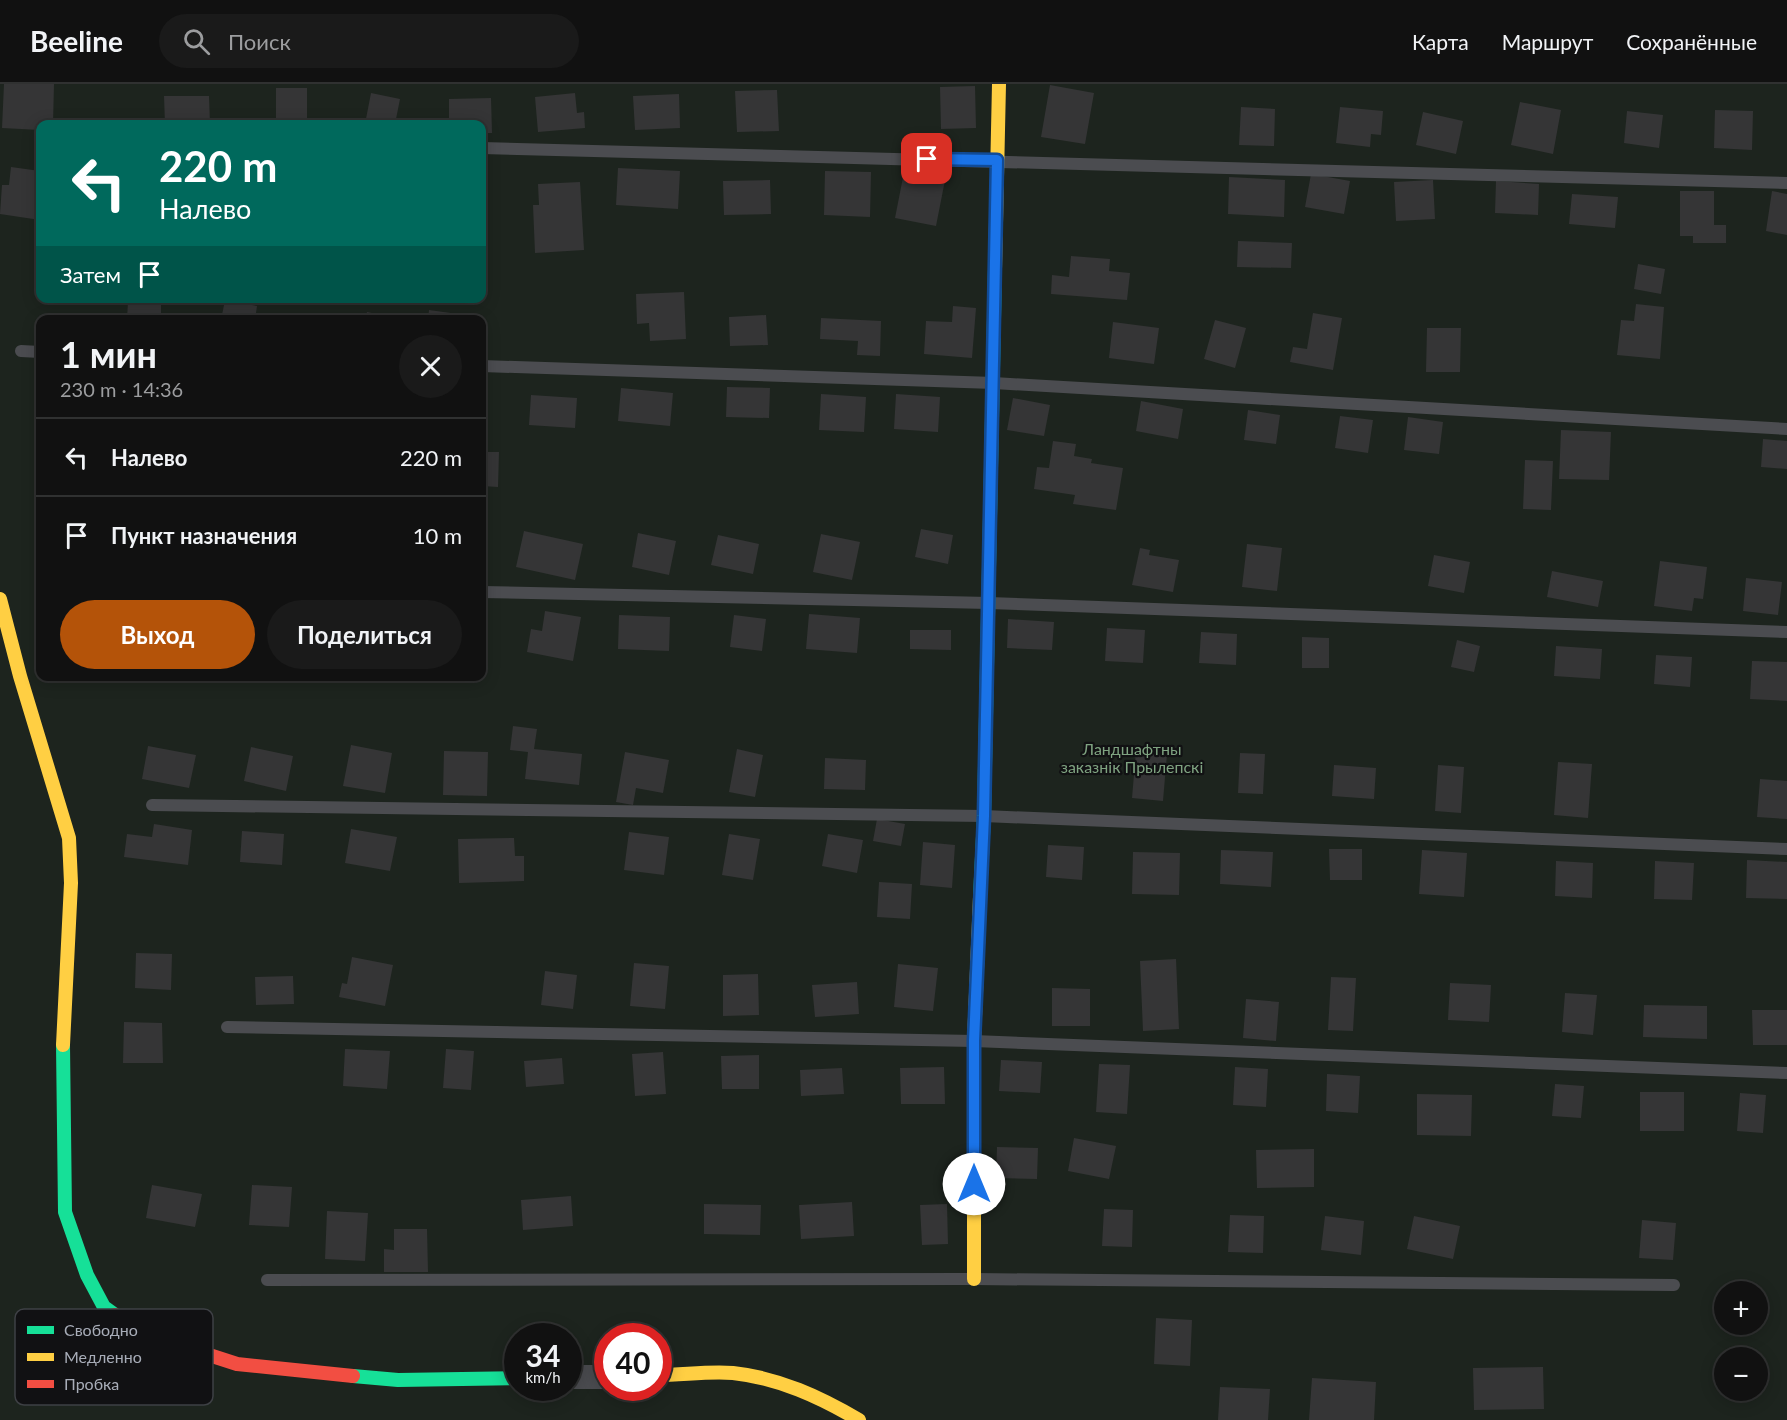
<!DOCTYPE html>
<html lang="ru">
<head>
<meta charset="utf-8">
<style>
  :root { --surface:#111; --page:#1a1a1a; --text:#f1f3f6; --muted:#9c9d9f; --line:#303131; --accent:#b45309 }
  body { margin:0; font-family:Lato,sans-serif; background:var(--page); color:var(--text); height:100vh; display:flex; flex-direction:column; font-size:22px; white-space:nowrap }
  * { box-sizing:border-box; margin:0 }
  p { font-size:20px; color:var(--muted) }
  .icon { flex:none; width:33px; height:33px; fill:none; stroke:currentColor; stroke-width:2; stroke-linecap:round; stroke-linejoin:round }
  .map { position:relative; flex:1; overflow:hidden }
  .side { position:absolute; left:36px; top:231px; width:450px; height:366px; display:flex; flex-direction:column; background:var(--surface); border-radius:12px; box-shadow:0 3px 15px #0003,0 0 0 2px var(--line) }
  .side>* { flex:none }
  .banner { position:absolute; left:36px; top:36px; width:450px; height:183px; border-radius:12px; box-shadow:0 3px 15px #0003,0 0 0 2px var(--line); background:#00695c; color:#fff; overflow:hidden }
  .tools { position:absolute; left:1714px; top:1197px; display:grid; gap:12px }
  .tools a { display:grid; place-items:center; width:54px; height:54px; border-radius:50%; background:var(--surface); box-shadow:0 3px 15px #0003,0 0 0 2px var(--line); font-size:30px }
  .speed { position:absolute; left:504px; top:1239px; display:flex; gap:12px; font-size:30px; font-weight:700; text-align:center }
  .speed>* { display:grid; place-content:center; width:78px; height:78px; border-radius:50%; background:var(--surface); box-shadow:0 3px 15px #0003,0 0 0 2px var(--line); line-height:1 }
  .speed small { font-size:15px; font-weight:400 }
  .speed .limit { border:9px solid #d22; background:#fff; color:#111 }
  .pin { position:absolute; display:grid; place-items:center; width:51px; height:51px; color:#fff; margin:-26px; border-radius:12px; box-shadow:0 3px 9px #0006 }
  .me { position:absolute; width:66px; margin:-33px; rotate:0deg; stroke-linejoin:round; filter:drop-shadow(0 0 4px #0008) }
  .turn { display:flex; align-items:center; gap:21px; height:126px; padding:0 24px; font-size:27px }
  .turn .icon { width:78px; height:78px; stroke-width:2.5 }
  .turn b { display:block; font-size:42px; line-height:51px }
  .then { display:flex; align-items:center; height:57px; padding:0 24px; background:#0003; gap:12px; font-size:22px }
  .round { display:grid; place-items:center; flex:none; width:63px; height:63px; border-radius:32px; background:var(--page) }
  .headline { display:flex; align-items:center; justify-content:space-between; height:102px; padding:0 24px }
  h1 { font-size:36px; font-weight:700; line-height:45px }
  .primary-button { display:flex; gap:12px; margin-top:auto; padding:12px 24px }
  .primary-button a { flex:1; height:69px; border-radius:36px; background:var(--accent); color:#fff; font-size:24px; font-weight:700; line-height:69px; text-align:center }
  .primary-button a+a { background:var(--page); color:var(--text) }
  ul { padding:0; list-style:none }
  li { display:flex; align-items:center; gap:18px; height:78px; padding:0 24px; border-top:2px solid var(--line) }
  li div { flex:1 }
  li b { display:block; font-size:22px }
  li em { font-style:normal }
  header { display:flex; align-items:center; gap:36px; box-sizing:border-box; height:84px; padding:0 30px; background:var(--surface); border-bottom:2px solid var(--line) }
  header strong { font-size:28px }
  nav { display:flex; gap:33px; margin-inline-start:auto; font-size:21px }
  .search { width:420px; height:54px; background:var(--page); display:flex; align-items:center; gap:15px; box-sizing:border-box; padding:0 21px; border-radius:33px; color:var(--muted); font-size:22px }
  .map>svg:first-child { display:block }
  .green { fill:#1d241e; fill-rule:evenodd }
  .building { fill:#353536 }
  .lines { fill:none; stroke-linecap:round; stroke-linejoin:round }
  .lane { stroke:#4b4c50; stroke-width:12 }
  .street { stroke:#4b4c50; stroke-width:24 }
  .fast { stroke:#16e098; stroke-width:14 }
  .slow { stroke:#ffcf43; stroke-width:14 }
  .jam { stroke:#f24e42; stroke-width:14 }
  .route-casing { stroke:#114b97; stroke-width:15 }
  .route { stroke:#1a73e8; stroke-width:10 }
  .labels { text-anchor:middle; stroke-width:4.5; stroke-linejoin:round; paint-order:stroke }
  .park-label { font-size:16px; fill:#7fa381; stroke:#111113 }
  .key { fill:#111113; stroke:#3e4045; stroke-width:1.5 }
  .key-label { font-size:16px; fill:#a8adb8 }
</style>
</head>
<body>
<header>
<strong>Beeline</strong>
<div class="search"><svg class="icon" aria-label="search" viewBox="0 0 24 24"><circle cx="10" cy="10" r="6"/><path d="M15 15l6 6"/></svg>Поиск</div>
<nav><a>Карта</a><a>Маршрут</a><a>Сохранённые</a></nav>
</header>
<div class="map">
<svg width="1787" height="1336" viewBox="0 0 1787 1336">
  <rect width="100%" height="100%" fill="#171717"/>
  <path class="green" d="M0 0H1787V1336H0ZM40 40H482V214H40ZM40 236H482V592H40ZM1725 1208H1758V1240H1725ZM518 1252H568V1304H518ZM608 1252H658V1304H608ZM1725 1274H1758V1306H1725Z"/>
  <path class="building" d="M4 0H54L53 40H40V46L2 44Z
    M1050 1 1094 9 1085 60 1041 53Z
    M975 2 976 44 941 45 940 3Z
    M276 4H307V40H276Z
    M777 6 779 47 737 48 735 7Z
    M371 9 400 15 395 40H365Z
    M575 9 577 29 584 28 585 44 538 48 535 13Z
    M679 10 680 44 635 46 633 12Z
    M164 12H209L210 40H165Z
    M491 14 492 49H482V40H449V15Z
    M1520 18 1561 26 1553 70 1511 61Z
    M1241 23 1275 25 1274 62 1239 61Z
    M1340 23 1383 27 1381 51 1371 50 1370 63 1336 59Z
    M1715 26 1753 27 1752 66 1714 64Z
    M1627 27 1663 31 1659 64 1624 59Z
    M1423 28 1463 37 1456 70 1416 61Z
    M906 78 947 86 936 142 895 134Z
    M11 83 40 87V136L0 130 2 101H9Z
    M618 84 680 87 678 125 616 121Z
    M825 87 871 88 870 133 824 131Z
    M482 90 488 91 485 128H482Z
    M1311 90 1350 97 1344 130 1305 123Z
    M1229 93 1285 96 1284 133 1228 130Z
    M770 96 771 130 724 131 723 97Z
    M1433 96 1435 135 1396 137 1394 98Z
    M1496 97 1539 100 1538 131 1495 129Z
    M580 98 584 166 535 169 533 121H539L538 100Z
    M1680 107H1714V141H1726V159H1693V152H1680Z
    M1772 107 1787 110V151L1766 147Z
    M1572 110 1618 113 1615 144 1569 140Z
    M1238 157 1292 159 1291 184 1237 183Z
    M1071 172 1110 175 1109 187 1130 189 1127 216 1051 210 1052 191 1069 193Z
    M1638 180 1665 185 1661 210 1634 205Z
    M684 208 686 255 650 257 649 239 637 240 636 210Z
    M225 216 257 222 255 236H221Z
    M128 217 161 218V236H127Z
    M1636 220 1664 223 1660 275 1617 271 1621 236 1634 237Z
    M953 222 976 224 972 274 924 270 926 237 952 238Z
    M429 226 480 233V236H428Z
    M367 228 391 233 390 236H365Z
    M1313 229 1342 234 1333 286 1290 278 1293 263 1307 265Z
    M766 231 768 261 730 262 729 233Z
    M821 234 881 237 880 272 857 271 858 257 820 255Z
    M1215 236 1246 244 1235 284 1204 275Z
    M1113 238 1159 244 1154 280 1109 274Z
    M1427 244H1461L1460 288H1426Z
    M727 303 770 304 769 334 726 333Z
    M621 304 673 309 670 342 618 337Z
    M821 310 866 313 864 348 819 346Z
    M896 310 940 313 938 348 894 345Z
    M531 311 577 314 575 344 529 341Z
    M1013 314 1050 321 1044 352 1007 346Z
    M1141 317 1183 325 1178 355 1136 347Z
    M1248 326 1280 331 1276 360 1244 356Z
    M1340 332 1373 336 1368 369 1335 364Z
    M1408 333 1443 338 1439 370 1404 366Z
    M1561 346 1611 348 1609 396 1559 395Z
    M1763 355 1787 357V385L1761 383Z
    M1053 357 1076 360 1074 372 1092 375 1091 379 1123 384 1116 426 1073 420 1075 411 1034 405 1037 383 1049 384Z
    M482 368H499L498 403 482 402Z
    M1525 376 1553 377 1551 426 1523 425Z
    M921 445 953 451 948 480 915 473Z
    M482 447H485L483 479 482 478Z
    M524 447 583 460 575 496 516 483Z
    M638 449 676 457 669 491 632 483Z
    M821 450 860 458 852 496 813 488Z
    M718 451 759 460 753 490 711 481Z
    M1247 460 1282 464 1277 507 1242 503Z
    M1140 464 1150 466 1149 471 1179 476 1173 508 1132 501Z
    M1434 471 1470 478 1464 509 1428 502Z
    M1660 477 1707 483 1703 515 1694 514 1692 527 1654 522Z
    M1552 487 1603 497 1598 523 1547 513Z
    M1746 494 1782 498 1778 531 1743 527Z
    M545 527 581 533 573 577 527 568 531 545 542 547Z
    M809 530 860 534 857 569 806 565Z
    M619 531 670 533 669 567 618 565Z
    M734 531 766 535 762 567 730 563Z
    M1008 535 1054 538 1052 566 1007 564Z
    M1107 544 1145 546 1143 579 1105 577Z
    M910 546H951V566L910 565Z
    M1201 548 1237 550 1236 581 1199 579Z
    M1302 553 1329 554V584H1302Z
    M1457 556 1480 562 1474 588 1451 583Z
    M1556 562 1602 565 1600 595 1554 592Z
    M1656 571 1692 573 1690 603 1654 600Z
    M1752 577 1787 578V617L1750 615Z
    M513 642 537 645 534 665 582 670 579 701 525 695 528 668 510 666Z
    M351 661 392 669 385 709 343 702Z
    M148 662 196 671 189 704 142 695Z
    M251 663 293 672 286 707 244 697Z
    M737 665 763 671 755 713 729 708Z
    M444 667 488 668 487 712 443 711Z
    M1136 667 1167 670 1163 717 1132 714Z
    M625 668 669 676 663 709 636 704 633 721 616 718Z
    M1240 669 1265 670 1263 710 1238 709Z
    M825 674 866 676 865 706 824 705Z
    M1558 678 1592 680 1588 734 1554 731Z
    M1334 681 1376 684 1374 715 1332 712Z
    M1438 681 1464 683 1461 729 1435 727Z
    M1760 695 1787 697V735L1757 733Z
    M877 735 905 740 901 762 873 757Z
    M154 740 192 746 188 781 124 773 127 750 152 753Z
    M351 745 397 753 390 787 345 779Z
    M242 747 284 750 282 781 240 778Z
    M629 748 669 753 664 791 624 786Z
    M729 750 760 755 753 796 722 791Z
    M828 750 863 756 857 789 822 782Z
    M514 754 515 772H524V797L459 799 458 755Z
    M923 758 955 761 952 804 920 801Z
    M1048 761 1084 763 1082 796 1046 793Z
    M1329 765H1362V796H1330Z
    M1221 766 1273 768 1271 803 1220 800Z
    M1422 766 1467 769 1464 813 1419 810Z
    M1133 768 1180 769 1179 811 1132 810Z
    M1747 776 1787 778V815L1746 814Z
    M1556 777 1593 779 1592 814 1555 812Z
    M1655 777 1694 779 1692 816 1654 815Z
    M879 798 912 800 910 835 877 833Z
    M136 869 172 870 171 906 135 904Z
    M352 873 393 881 385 922 339 913 342 899 347 900Z
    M1176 875 1179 945 1143 947 1140 877Z
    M634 879 669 882 665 925 630 922Z
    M898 880 938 884 933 927 894 923Z
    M545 887 577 891 573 925 541 921Z
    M758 890 759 931 723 932V891Z
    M293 892 294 920 256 921 255 893Z
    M1331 893 1356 894 1353 947 1328 946Z
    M857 898 859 930 815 933 812 901Z
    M1450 899 1491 901 1489 938 1448 936Z
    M1052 904 1090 905V942H1052Z
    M1565 909 1597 911 1593 951 1562 948Z
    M1246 915 1279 918 1276 957 1243 954Z
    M1644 921 1707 922V955L1643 953Z
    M1752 926H1787V961H1753Z
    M124 938 162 939 163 979H123Z
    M345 965 390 967 387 1005 343 1002Z
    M446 965 474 967 471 1006 443 1004Z
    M663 968 666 1010 635 1012 632 970Z
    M759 971V1005H722L721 972Z
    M562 974 564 1000 526 1003 524 977Z
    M1001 976 1042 978 1040 1009 999 1007Z
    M1099 980 1130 981 1127 1030 1096 1028Z
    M944 983 945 1020H901L900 984Z
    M1235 983 1268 985 1266 1023 1233 1021Z
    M842 984 844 1010 801 1012 800 986Z
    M1327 990 1360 992 1358 1029 1326 1027Z
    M1555 1000 1584 1002 1581 1034 1552 1032Z
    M1640 1008H1684V1047H1640Z
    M1740 1009 1766 1011 1763 1049 1737 1047Z
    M1417 1010 1472 1011 1471 1052 1417 1051Z
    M1074 1054 1116 1062 1109 1095 1068 1087Z
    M997 1063 1038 1064 1037 1095 996 1094Z
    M1314 1065V1103L1257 1104 1256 1066Z
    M152 1101 202 1110 195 1143 146 1134Z
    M252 1101 292 1103 289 1143 249 1141Z
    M571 1112 573 1142 523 1146 521 1116Z
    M852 1118 854 1152 801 1155 799 1121Z
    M704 1120 761 1121 760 1151 704 1150Z
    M947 1120 948 1160 922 1161 920 1121Z
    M1104 1125 1133 1126 1132 1163 1102 1162Z
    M327 1127 368 1129 365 1177 325 1175Z
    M1230 1131 1264 1132 1263 1169 1228 1168Z
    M1325 1132 1364 1137 1361 1171 1321 1166Z
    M1414 1132 1460 1142 1453 1175 1407 1165Z
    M1642 1136 1676 1139 1673 1176 1639 1174Z
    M394 1145H427L428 1188H384V1165L394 1166Z
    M1156 1234 1192 1236 1190 1282 1154 1280Z
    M1543 1283 1544 1325 1474 1326 1473 1284Z
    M1312 1294 1376 1298 1374 1336H1309Z
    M1220 1303 1270 1305 1268 1336H1218Z"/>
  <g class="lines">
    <path class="lane" d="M482 64 1787 99
      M21 267 40 268
      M482 282 994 299 1787 345
      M482 508 989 519 1787 548
      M152 721 984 732 1787 765
      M227 943 974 957 1787 989
      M267 1196 974 1195 1674 1201"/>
    <path class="street" d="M568 1293H608"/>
    <path class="fast" d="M980 813 984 732 995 185
      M63 961 65 1128 87 1191 104 1223 115 1231
      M353 1292 398 1296 518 1294"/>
    <path class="slow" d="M995 185 999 0
      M0 515 20 592 69 754 71 799 63 961
      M974 1195V957L980 813
      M658 1291C683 1291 708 1287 733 1289 779 1294 820 1313 859 1336"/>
    <path class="jam" d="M115 1231 138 1248 237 1280 353 1292"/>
  </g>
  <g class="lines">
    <g class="route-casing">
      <path id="route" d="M927 75 997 76 984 732 974 957V1100"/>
    </g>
    <use href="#route" class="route"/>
  </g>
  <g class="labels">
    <g class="park-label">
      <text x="1132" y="671">Ландшафтны<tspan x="1132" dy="18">заказнік Прылепскі</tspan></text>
    </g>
  </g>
  <rect x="15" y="1225" width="198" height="96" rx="9" class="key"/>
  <rect x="27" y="1242" width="27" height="8" fill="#16e098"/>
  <rect x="27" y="1269" width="27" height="8" fill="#ffcf43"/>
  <rect x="27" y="1296" width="27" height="8" fill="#f24e42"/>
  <g class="key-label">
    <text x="64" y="1252">Свободно</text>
    <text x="64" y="1279">Медленно</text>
    <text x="64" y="1306">Пробка</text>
  </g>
</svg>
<div class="tools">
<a>+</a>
<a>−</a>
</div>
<div class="speed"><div>34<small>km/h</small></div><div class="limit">40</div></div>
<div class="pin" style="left:927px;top:75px;background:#d93025"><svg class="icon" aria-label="arrive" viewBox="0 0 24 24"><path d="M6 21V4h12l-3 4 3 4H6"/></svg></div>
<svg class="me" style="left:974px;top:1100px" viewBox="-20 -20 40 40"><circle r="19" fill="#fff"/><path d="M0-13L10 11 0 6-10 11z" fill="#1a73e8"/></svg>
<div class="banner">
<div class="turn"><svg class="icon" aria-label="left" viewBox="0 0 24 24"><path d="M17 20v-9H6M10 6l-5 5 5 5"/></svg><div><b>220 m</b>Налево</div></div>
<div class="then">Затем<svg class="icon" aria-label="arrive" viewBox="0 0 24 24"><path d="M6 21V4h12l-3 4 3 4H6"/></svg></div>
</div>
<section class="side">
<div class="headline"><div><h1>1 мин</h1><p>230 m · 14:36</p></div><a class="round"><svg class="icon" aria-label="close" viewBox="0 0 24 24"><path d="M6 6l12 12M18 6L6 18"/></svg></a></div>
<ul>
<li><svg class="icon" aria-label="left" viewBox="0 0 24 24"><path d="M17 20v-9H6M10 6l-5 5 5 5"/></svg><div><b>Налево</b></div><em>220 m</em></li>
<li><svg class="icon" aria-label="arrive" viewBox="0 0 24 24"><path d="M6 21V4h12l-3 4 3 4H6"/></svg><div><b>Пункт назначения</b></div><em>10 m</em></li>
</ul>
<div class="primary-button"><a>Выход</a><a>Поделиться</a></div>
</section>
</div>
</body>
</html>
